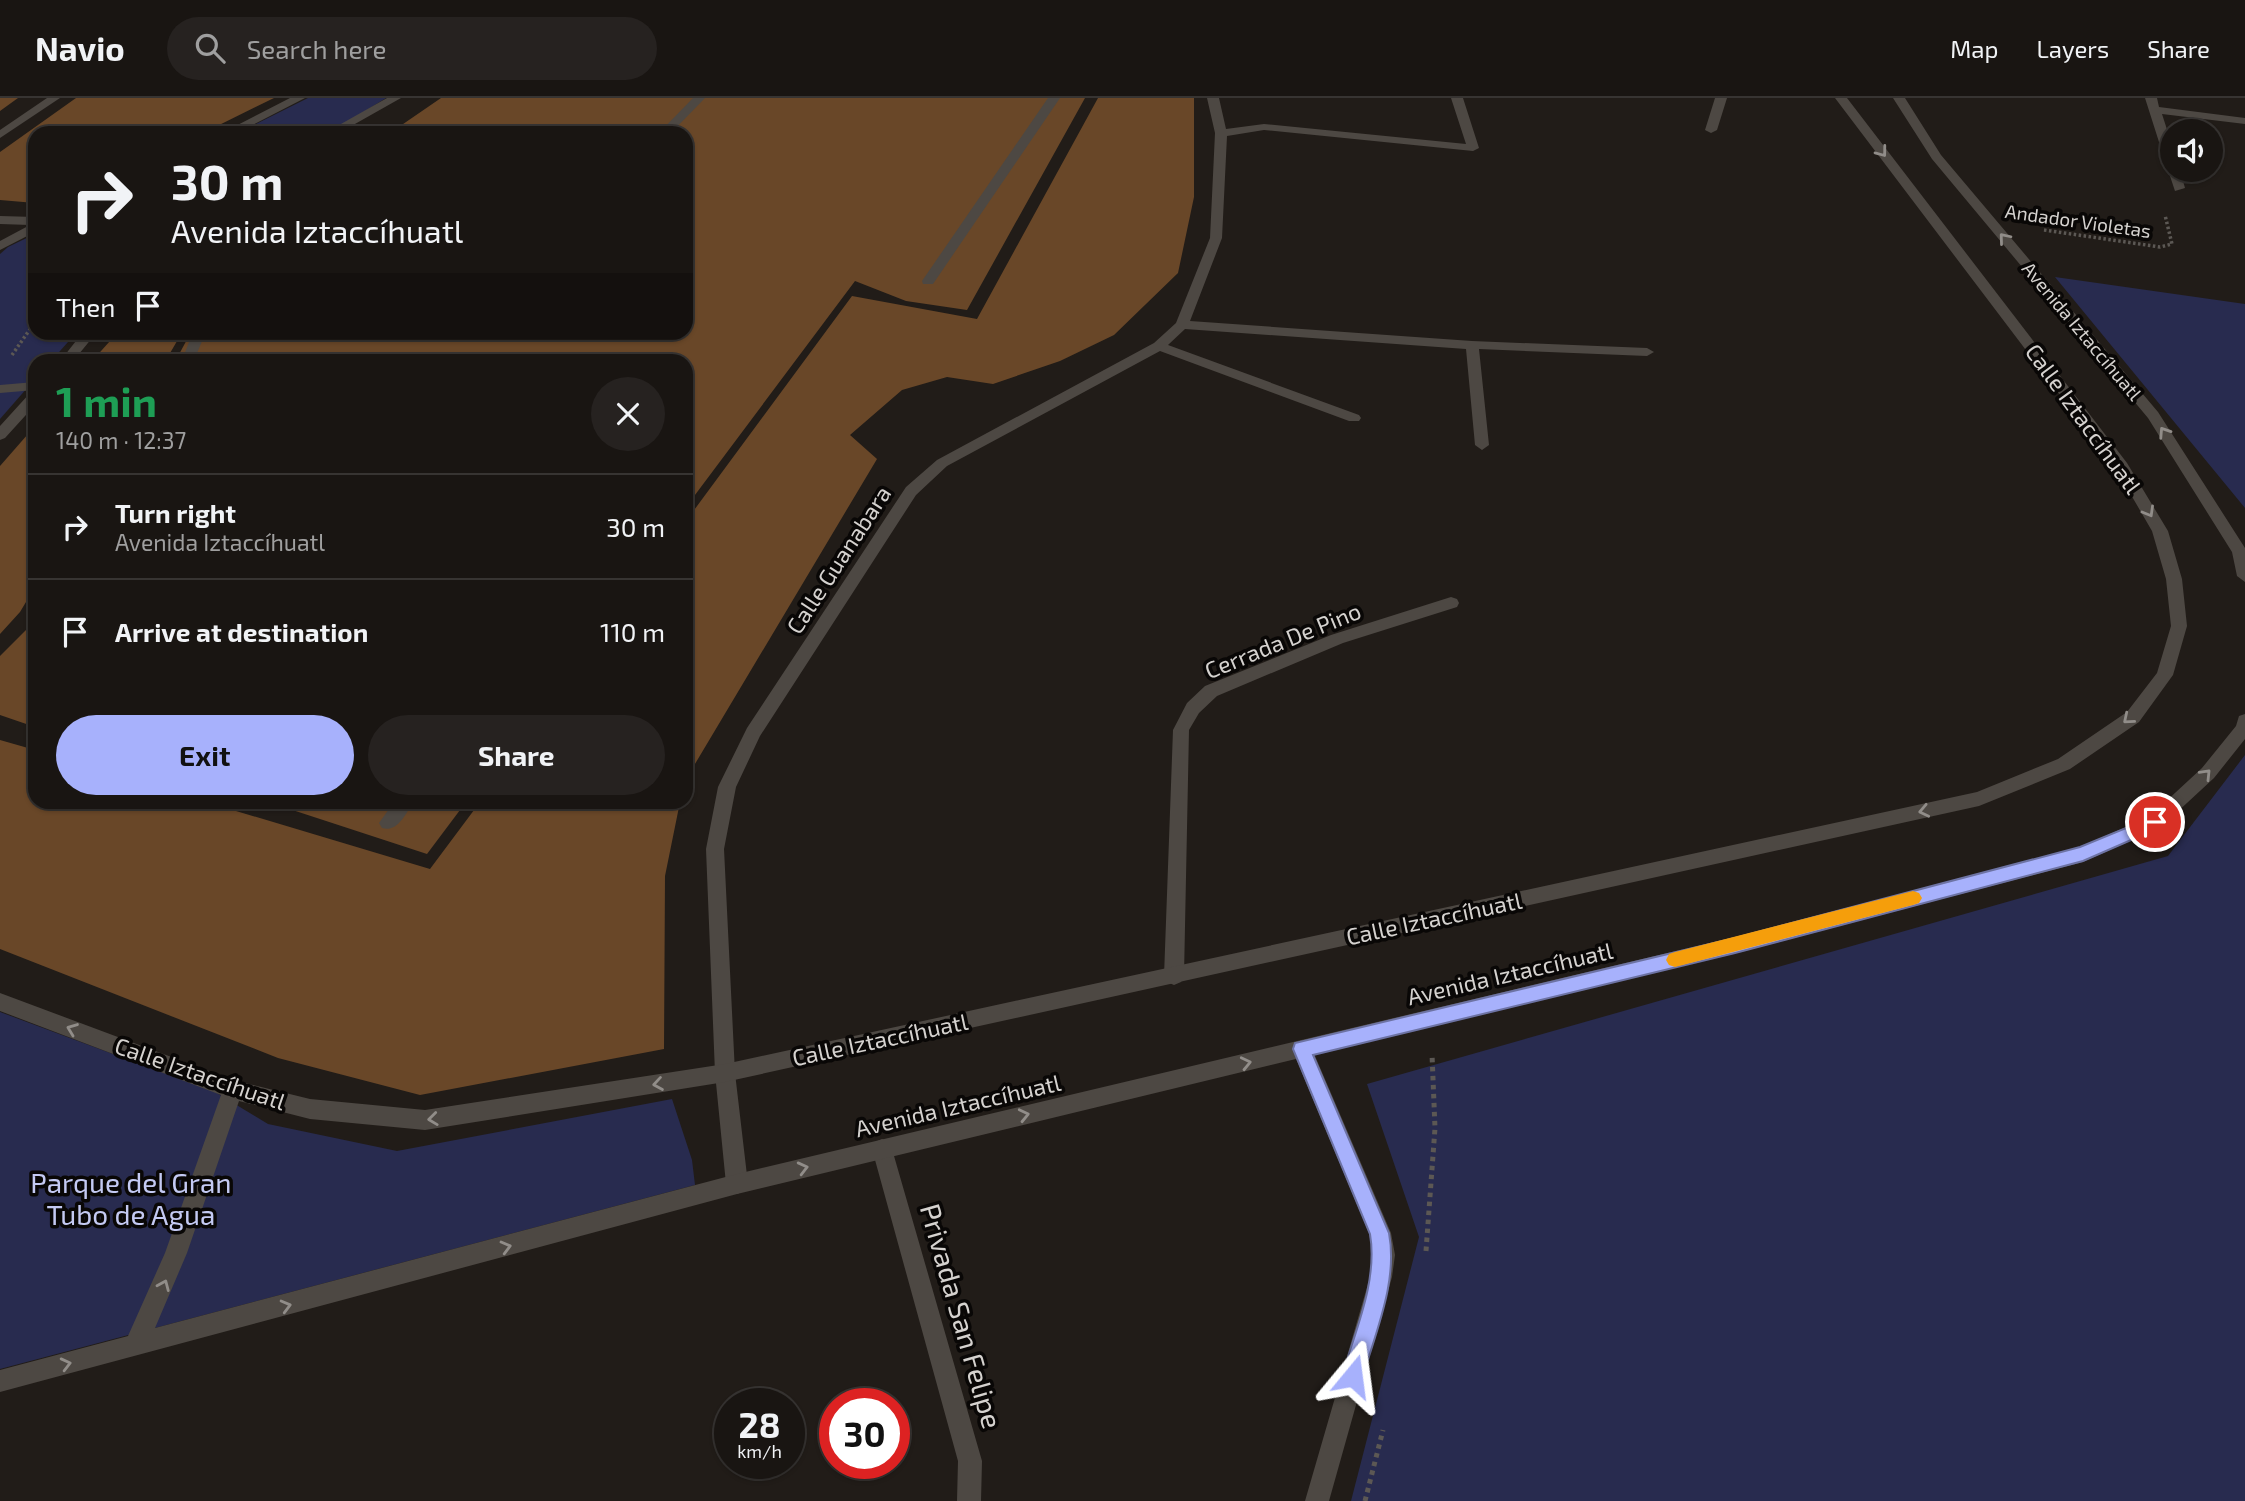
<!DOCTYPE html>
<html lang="en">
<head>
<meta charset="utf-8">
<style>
  :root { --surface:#191512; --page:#262220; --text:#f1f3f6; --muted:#9f9f9f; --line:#373432; --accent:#a7b1fc }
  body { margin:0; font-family:"Exo 2",sans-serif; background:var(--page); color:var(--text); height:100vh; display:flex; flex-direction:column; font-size:26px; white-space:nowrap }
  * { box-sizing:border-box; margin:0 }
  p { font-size:23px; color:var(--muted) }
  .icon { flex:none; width:38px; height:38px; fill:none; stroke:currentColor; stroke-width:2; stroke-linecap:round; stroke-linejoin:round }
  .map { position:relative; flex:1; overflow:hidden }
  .details { position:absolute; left:28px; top:256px; width:665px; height:455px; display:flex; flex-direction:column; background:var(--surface); border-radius:21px; box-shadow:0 2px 5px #0004,0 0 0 2px var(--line) }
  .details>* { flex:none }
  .guide { position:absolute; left:28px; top:28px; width:665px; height:214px; border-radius:21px; box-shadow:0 2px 5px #0004,0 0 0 2px var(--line); background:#191512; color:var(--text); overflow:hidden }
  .buttons { position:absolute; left:2160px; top:21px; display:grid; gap:14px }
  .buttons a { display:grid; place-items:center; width:63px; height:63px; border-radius:50%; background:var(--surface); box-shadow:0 2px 5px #0004,0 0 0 2px var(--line); font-size:35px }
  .speed { position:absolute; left:714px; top:1290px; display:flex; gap:14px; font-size:35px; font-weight:700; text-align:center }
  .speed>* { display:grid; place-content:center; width:91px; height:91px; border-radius:50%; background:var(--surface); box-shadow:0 2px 5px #0004,0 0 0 2px var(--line); line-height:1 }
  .speed small { font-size:18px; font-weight:400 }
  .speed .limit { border:10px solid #d22; background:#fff; color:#111 }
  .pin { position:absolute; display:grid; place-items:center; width:60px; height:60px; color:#fff; margin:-30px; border:4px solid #fff; border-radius:50%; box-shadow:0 2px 7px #0007 }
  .me { position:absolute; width:77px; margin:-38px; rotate:16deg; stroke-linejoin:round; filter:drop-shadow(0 0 5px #0008) }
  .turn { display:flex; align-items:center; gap:24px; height:147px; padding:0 28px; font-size:32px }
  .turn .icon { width:91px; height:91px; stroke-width:2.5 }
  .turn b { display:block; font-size:49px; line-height:60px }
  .then { display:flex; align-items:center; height:66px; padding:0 28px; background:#0003; gap:14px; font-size:26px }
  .round { display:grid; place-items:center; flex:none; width:74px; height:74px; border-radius:37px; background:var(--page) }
  .summary { display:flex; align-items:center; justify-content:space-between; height:119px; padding:0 28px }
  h1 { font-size:42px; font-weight:700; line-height:52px; color:#1e9e55 }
  .action { display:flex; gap:14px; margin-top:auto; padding:14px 28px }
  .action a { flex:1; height:80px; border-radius:42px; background:var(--accent); color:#111; font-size:28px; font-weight:700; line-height:80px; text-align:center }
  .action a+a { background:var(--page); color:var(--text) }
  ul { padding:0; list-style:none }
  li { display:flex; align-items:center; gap:21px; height:105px; padding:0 28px; border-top:2px solid var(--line) }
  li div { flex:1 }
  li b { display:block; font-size:26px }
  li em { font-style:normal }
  header { display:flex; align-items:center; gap:42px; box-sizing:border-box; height:98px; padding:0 35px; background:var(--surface); border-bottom:2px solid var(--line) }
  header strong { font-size:33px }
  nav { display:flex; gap:38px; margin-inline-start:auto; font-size:24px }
  .search { width:490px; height:63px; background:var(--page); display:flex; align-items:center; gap:18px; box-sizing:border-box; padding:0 24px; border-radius:38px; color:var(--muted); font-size:26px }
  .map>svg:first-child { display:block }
  .green { fill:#282b4f }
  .building { fill:#694728 }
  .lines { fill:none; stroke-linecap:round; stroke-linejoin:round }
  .path-far1 { stroke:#5c5854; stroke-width:3.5; stroke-dasharray:2.5 2.5; stroke-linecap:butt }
  .path { stroke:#5c5854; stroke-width:5; stroke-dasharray:4.5 4.5; stroke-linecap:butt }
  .street { fill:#4d4843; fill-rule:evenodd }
  .secondary { fill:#4d4843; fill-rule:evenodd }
  .oneway { stroke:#918d89 }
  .route { fill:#a7b1fc; stroke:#6d73a4; stroke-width:2 }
  .slow { fill:#f59e0b }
  .labels { text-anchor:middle; stroke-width:7; stroke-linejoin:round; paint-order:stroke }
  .far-street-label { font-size:19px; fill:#d5d2cf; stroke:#090706 }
  .street-label { font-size:23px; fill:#d5d2cf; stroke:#090706 }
  .near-park-label { font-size:28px; fill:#c4caf3; stroke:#090706 }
  .near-street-label { font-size:28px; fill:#d5d2cf; stroke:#090706 }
</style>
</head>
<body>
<header>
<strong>Navio</strong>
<div class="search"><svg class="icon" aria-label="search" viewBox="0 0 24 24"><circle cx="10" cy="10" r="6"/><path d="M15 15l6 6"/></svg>Search here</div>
<nav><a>Map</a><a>Layers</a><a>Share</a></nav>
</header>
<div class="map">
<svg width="2245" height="1403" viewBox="0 0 2245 1403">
  <rect width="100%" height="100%" fill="#211c18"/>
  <path class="green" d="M308 0H386L330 35H238Z
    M35 136V234L76 235 52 262H35V281L0 321V156L8 149Z
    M2055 179 2245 206V410Z
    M2245 657V1403H1351L1419 1139 1367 986 2168 758Z
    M0 914 215 994 268 1026 397 1053 672 1001 692 1062 695 1087 0 1271Z"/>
  <path class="building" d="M0 0H18L0 13Z
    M76 0H274L203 35H35V105L0 102V54Z
    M441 0H1085L967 212 906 203 855 183 686 409V262H176L191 234H686V35H390Z
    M1098 0H1194V99L1178 175 1114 237 1060 263 993 286 947 279 902 292 850 337 877 361 686 681V423L852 198 977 221Z
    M118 234H154L180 238 166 262H93Z
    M35 328V489L20 514 0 536V368Z
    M35 518V629L0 617V558L26 532Z
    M0 642 35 652V704H206L430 771 480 704H680L665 778 664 951 420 997 278 960 0 851Z
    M268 704H466L427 756Z"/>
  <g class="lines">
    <path class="path-far1" d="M2044 132 2160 149 2172 146 2165 117
      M12 257 35 224"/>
    <path class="path" d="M1426 1153 1435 1030 1432 956
      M1365 1403 1383 1332"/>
    <path class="street" d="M47 0H60L0 40V32Z
      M693 0H705L671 35H659Z
      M1048 0H1060L933 186H923L922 183Z
      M1207 0H1219L1226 31 1264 26 1466 46 1451 0H1463L1479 50 1473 53 1264 32 1227 38 1222 140 1190 223 1472 243 1647 250 1654 254 1647 258 1479 251 1489 347 1482 352 1475 347 1466 251 1185 231 1168 247 1359 317 1361 320 1359 323H1349L1160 253 947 368 916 397 760 638 736 689 724 751 735 975 748 1086 744 1093 737 1096 730 1093 726 1086 715 975 706 751 718 689 747 630 906 389 937 362 1154 245 1176 225 1210 140 1215 35Z
      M1715 0H1727L1717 32 1711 35 1705 32Z
      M2145 0H2157L2159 9 2245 20V26L2162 16 2172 47V72H2180L2185 90 2175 93 2168 72 2171 69 2166 66Z
      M193 234H206L194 262H182Z
      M35 284V292L0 295V287Z
      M1451 499 1457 501 1459 505 1457 509 1343 545 1217 598 1199 615 1189 632 1184 878 1181 884 1174 887 1167 884 1164 878 1173 632 1187 605 1205 588 1331 537Z
      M394 704H413C406 716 397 735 382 730L379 725Z
      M1302 942 1309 945 1312 951 1391 1135 1395 1157 1392 1179 1329 1403H1305L1370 1179 1373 1157 1369 1135 1292 951 1295 945Z
      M882 1041 889 1044 892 1051 982 1363 981 1403H957L958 1363 872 1051 875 1044Z"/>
    <path class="secondary" d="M290 0H305L237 35H222Z
      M387 0H401L339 35H325Z
      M1835 0H1847L2127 365 2168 433 2182 481 2187 528 2173 577 2139 624 2070 671 1979 708 725 984 425 1032 310 1021 239 1003 187 1155 155 1230 737 1076 1735 839 2080 749 2149 719 2202 670 2236 628 2239 618 2245 616V641L2214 680 2161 729 2083 764 1735 855 737 1096 0 1294V1272L128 1238 165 1155 221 997 0 913V895L233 982 310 1001 425 1012 725 966 1977 694 2058 661 2127 614 2157 575 2171 528 2166 481 2152 433 2116 371Z
      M1893 0H1905L1941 57 2158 314 2245 450V484L2237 478 2232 454 2148 320 1932 61Z
      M0 118 35 119V134L0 152V143L30 127 0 126Z
      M83 234H97L74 262H61Z
      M35 294V307L5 340 0 342V328L30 295Z"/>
  </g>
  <defs><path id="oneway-chevron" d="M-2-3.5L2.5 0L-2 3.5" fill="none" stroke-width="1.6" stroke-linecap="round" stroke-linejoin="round" transform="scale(1.75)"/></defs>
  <g class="oneway">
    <use href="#oneway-chevron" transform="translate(1882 54) rotate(53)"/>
    <use href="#oneway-chevron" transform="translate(2004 140) rotate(-130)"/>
    <use href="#oneway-chevron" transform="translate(2164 334) rotate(-123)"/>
    <use href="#oneway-chevron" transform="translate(2149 414) rotate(60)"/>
    <use href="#oneway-chevron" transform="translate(2128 621) rotate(140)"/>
    <use href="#oneway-chevron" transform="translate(2206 676) rotate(-46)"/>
    <use href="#oneway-chevron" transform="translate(1924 713) rotate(168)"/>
    <use href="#oneway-chevron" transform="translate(72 931) rotate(-159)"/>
    <use href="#oneway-chevron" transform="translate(1246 965) rotate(-13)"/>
    <use href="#oneway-chevron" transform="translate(658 986) rotate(171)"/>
    <use href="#oneway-chevron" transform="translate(1024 1017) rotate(-13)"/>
    <use href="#oneway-chevron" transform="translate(433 1021) rotate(173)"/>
    <use href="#oneway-chevron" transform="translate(803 1070) rotate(-14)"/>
    <use href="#oneway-chevron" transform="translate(506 1149) rotate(-15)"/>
    <use href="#oneway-chevron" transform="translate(164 1187) rotate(-67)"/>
    <use href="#oneway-chevron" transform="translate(286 1208) rotate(-15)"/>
    <use href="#oneway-chevron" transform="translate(66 1266) rotate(-14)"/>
  </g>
  <path class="route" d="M2155 718 2161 720 2163 724 2161 729 2083 763 1735 855 1313 957 1389 1135C1398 1183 1376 1233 1363 1278L1360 1286 1353 1289 1345 1286 1342 1278C1355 1233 1378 1183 1370 1136L1293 951 1295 945 1735 840 2080 749Z"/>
  <path class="slow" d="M1913 793 1919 795 1922 800 1919 805 1913 807 1675 869 1669 867 1666 862 1669 856 1675 854Z"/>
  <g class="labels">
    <g class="far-street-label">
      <text transform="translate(2078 123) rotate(8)" y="7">Andador Violetas</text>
      <text transform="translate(2082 233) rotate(50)" y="7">Avenida Iztaccíhuatl</text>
    </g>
    <g class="street-label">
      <text transform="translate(2083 321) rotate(54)" y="8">Calle Iztaccíhuatl</text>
      <text transform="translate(839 462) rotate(-57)" y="8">Calle Guanabara</text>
      <text transform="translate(1283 543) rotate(-22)" y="8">Cerrada De Pino</text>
      <text transform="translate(1434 821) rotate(-12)" y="8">Calle Iztaccíhuatl</text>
      <text transform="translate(1510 876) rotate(-13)" y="8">Avenida Iztaccíhuatl</text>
      <text transform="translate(880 942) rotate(-12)" y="8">Calle Iztaccíhuatl</text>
      <text transform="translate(200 976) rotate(19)" y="8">Calle Iztaccíhuatl</text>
      <text transform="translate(958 1008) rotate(-13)" y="8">Avenida Iztaccíhuatl</text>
    </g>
    <g class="near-park-label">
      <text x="131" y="1095">Parque del Gran<tspan x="131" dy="32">Tubo de Agua</tspan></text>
    </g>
    <g class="near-street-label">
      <text transform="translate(961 1218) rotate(74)" y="10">Privada San Felipe</text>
    </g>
  </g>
</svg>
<div class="buttons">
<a><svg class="icon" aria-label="sound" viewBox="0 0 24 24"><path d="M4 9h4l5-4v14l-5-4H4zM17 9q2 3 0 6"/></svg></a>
</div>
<div class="speed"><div>28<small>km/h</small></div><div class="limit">30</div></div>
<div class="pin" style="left:2155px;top:724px;background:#d93025"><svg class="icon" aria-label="arrive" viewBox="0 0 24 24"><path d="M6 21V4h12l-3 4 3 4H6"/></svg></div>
<svg class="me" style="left:1353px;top:1278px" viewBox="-20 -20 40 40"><path d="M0-17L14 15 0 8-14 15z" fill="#a7b1fc" stroke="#fff" stroke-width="4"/></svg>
<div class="guide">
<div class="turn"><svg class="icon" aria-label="right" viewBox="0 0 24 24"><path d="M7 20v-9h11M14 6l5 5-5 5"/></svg><div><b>30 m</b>Avenida Iztaccíhuatl</div></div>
<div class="then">Then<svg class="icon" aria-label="arrive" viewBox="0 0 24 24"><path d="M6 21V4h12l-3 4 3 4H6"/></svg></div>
</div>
<section class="details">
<div class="summary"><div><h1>1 min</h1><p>140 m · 12:37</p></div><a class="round"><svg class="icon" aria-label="close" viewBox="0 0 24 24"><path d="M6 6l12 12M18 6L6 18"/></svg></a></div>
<ul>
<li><svg class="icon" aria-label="right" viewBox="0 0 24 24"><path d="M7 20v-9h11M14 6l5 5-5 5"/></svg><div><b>Turn right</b><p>Avenida Iztaccíhuatl</p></div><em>30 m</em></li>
<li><svg class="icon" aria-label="arrive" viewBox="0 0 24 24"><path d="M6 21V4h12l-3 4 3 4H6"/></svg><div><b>Arrive at destination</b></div><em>110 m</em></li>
</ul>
<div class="action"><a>Exit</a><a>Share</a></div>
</section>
</div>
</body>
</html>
